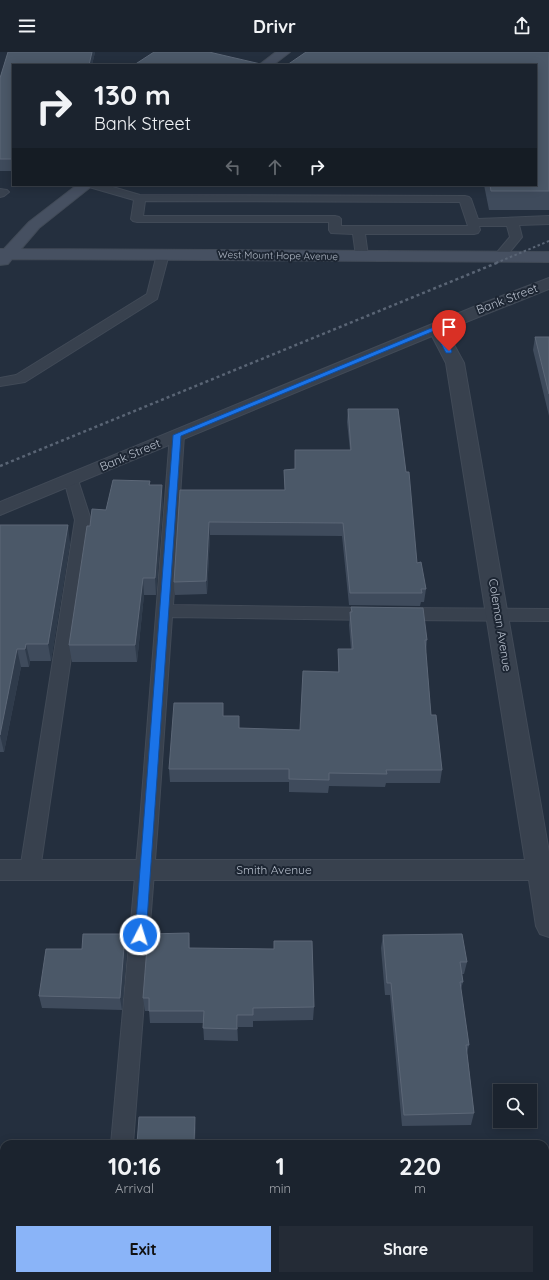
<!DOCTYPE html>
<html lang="en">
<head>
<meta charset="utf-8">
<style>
  :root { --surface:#1b232e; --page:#242b36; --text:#f1f3f6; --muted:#a0a4aa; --line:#39404a; --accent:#8ab4f8 }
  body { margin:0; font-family:Quicksand,sans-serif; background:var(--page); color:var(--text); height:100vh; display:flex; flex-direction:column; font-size:15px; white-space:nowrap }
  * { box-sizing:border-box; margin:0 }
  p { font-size:13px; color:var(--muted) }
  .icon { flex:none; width:22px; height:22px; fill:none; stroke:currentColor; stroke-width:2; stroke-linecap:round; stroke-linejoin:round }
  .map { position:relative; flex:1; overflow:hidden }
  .drawer { position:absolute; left:0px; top:1088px; width:549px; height:140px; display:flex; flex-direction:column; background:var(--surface); border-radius:12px 12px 0 0; box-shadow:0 2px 10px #0003,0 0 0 1px var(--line) }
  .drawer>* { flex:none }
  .top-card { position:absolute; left:12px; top:12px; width:525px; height:122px; border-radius:0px; box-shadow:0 2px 10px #0003,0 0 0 1px var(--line); background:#1b232e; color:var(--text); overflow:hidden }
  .fabs { position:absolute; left:493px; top:1032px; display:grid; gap:8px }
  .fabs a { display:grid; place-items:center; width:44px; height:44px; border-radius:0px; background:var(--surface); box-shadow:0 2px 10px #0003,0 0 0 1px var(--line); font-size:20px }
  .pin { position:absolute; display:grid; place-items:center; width:34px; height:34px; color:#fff; margin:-41px -17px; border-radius:50% 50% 50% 0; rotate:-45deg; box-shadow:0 0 4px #0007 }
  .pin .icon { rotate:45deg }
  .me { position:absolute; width:44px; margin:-22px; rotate:5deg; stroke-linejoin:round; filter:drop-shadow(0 0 3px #0008) }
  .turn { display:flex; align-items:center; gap:14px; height:84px; padding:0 16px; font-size:18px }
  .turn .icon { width:52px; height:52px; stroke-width:2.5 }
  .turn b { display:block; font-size:28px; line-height:34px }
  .lanes { display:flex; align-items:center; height:38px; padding:0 16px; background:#0003; justify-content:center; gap:20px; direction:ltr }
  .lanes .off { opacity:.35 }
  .eta { display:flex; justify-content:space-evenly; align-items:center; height:68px; text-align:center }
  .eta b { font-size:24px; font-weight:700; line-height:28px }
  .button { display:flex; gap:8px; margin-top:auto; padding:8px 16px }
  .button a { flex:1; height:46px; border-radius:0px; background:var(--accent); color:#111; font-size:16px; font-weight:700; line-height:46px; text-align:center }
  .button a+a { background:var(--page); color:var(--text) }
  header { display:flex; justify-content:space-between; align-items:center; height:52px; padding:0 16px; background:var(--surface); font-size:18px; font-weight:700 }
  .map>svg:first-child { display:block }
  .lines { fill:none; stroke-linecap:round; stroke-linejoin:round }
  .lane-casing { stroke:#414a57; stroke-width:2 }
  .street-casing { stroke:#414a57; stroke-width:2 }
  .secondary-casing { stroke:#414a57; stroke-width:2 }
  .lane { fill:#38414e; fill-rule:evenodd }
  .street { fill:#38414e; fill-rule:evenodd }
  .secondary { fill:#465061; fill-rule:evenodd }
  .rail-far1 { stroke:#5a6575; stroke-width:2; stroke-dasharray:2.5 2.5; stroke-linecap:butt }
  .rail { stroke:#5a6575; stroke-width:2.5; stroke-dasharray:3 3; stroke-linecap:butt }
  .wall { fill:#3f4b5c }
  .shaded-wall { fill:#2f3b4b }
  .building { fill:#4b5868; stroke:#5c6777 }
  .route { fill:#1a73e8; stroke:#114b97 }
  .labels { text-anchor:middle; stroke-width:4; stroke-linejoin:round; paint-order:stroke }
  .far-street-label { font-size:10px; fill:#b4bcc9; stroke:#1d2633 }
  .street-label { font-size:12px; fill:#b4bcc9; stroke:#1d2633 }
</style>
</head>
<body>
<header><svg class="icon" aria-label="menu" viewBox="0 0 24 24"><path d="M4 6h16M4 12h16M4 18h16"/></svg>Drivr<svg class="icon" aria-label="share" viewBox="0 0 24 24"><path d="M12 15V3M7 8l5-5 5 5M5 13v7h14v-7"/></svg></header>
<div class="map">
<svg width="549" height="1228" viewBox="0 0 549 1228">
  <rect width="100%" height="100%" fill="#242f3e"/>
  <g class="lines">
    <g class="lane-casing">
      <path id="lane" d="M87 133H106L140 143 465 144 469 145 471 147 478 167 549 164V172L519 173 522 185 504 207H496L494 204 510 185 507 174H479L480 178 478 181 474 182H365L368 204 366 207H358L356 204 353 182 331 181 329 178V170H137L133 169 131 167 134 148 89 135ZM145 149 460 150 468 174H341V167L339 165 335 164H143Z
        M0 137 7 138 9 140 4 144 0 145Z
        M163 198 167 199 169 202 157 247 25 330 0 334V326L16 323 147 242 157 202 159 199Z
        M177 379 182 380 184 383 173 553 373 556 379 558 381 562 379 566 373 568 172 565 158 769 133 1092H111L140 769 170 383 172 380Z
        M71 423 76 425 78 428 91 468 40 818 37 824 30 826 23 824 20 818 75 468 64 428 66 425Z
        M401 556 549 557V569L401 568 395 566 393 562 395 558Z
        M545 1191H549V1215H545Z
        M99 1224H123V1228H99Z"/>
    </g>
    <g class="street-casing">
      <path id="street" d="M549 226V237L446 278 464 311 549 800V885L540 882 536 874 529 828H0V808H525L446 311 432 284 0 463V450L481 252Z"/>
    </g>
    <g class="secondary-casing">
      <path id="secondary" d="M276 0H290L273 13H259Z
        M77 133H93L39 176 21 197 549 200V210L12 207 8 212 0 213V197H4L29 170Z"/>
    </g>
    <use href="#lane" class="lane"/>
    <use href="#street" class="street"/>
    <use href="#secondary" class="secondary"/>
    <path class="rail-far1" d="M496 211 549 189"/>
    <path class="rail" d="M0 414 499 210"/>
  </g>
  <path class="wall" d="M8 0H95L92 13H13V119H0V26Z
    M549 0V158H489L484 133H536Z
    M535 285H549V364L533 298Z
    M348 357 417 511 426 537 424 550H421L420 554 349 553 342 484 210 483 207 542 175 543 174 530 180 438H285L284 418 295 417V398H350L347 370Z
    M150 429V433L163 450 156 543H144L137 610H72L69 593 90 474 106 458Z
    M0 473 70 490 51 609H30L29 615H21L4 700H0Z
    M351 555 427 588 426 601 431 663 442 718 440 731H386L385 735 329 734 328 741 289 740V730H170L169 717 224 664 239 676 300 678 338 620V597H351L349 573 350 560H351Z
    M383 883 467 910 464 922H462L463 930 461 937 469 993 467 1001 474 1061 471 1073 402 1074 390 943H385L381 896Z
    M127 895 122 958 42 956 39 944 82 897Z
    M190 896 314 955 313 968 253 969V975H238V989L204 988 203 971H150L149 959H145L143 946Z
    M400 1224H486V1228H400Z"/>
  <path class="shaded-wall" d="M92 0H95L92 13H89Z
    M162 433 163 450 156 543 155 526Z
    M209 470 210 483 207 542 206 529Z
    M68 473 70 490 51 609 48 592Z
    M143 526 144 543 137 610 135 593Z
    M26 592 30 609 29 615 25 597Z
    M17 597 21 615 4 700 0 683Z
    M189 881 190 894V908L189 896Z
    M125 882 127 895 122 958 120 946Z
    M237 963 238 975V989L237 977Z
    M195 1065 196 1077 195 1092H194Z"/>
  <path class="building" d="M8 0H92L89 13H13V107H0V26Z
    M154 0H209L265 13H134Z
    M306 0H549V139H491L490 133H536V13H287Z
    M535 285H549V342Z
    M348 357H398L406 420H409L417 511 421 510 426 537H421L422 541H350L343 471 209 470 206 529 174 530 180 438H285L284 418 295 417V398H351Z
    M113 428 150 429 149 433H162L155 526H143L135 593H69L87 474H90L92 457 106 458Z
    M0 473H68L48 592H26L25 597H17L0 683Z
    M351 555 423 556 427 588H425L431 663H436L442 718H386L387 722 329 721V728L289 727V717H169L174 651H223V664H239V676L300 678 303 619 339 620 338 597H353L350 560H352Z
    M189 881V896L274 897V889H312L314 955 253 956V963H237V977L203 976 204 959H149V946H143L148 882Z
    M83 882H125L120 946 39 944 46 897H82Z
    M462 882 467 910H460L463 930H460L469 993H466L474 1061 404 1063 391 931H387L383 883Z
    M139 1065H195L194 1092H137Z
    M403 1224H486V1228H403Z"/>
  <path class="route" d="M436 274 439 276 452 299 451 301H446L434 279 181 384 146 883 144 886 140 887 136 886 135 883 173 383Z"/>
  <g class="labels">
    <g class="far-street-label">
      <text transform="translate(278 203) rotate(1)" y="4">West Mount Hope Avenue</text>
    </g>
    <g class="street-label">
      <text transform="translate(507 247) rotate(-21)" y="4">Bank Street</text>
      <text transform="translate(130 403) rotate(-23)" y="4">Bank Street</text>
      <text transform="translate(500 573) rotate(81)" y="4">Coleman Avenue</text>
      <text x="274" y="822">Smith Avenue</text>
    </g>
  </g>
</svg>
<div class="fabs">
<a><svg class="icon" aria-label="search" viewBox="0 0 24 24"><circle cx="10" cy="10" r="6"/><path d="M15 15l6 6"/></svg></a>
</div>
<div class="pin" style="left:449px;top:299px;background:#d93025"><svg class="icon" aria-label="arrive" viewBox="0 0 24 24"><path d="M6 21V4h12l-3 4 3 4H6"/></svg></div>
<svg class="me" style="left:140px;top:883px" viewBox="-20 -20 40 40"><circle r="17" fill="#1a73e8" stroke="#fff" stroke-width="3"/><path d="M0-11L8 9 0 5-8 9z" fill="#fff"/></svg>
<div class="top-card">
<div class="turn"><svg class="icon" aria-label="right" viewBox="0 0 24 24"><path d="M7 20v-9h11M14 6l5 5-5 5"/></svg><div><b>130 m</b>Bank Street</div></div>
<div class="lanes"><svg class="icon off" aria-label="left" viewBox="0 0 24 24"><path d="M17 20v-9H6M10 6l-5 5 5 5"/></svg><svg class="icon off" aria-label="ahead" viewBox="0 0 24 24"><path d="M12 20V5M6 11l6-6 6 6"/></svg><svg class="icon" aria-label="right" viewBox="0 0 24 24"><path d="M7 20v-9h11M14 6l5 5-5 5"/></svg></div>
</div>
<section class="drawer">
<div class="eta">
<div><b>10:16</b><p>Arrival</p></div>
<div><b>1</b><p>min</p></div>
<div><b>220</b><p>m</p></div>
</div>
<div class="button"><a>Exit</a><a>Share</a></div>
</section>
</div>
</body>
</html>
